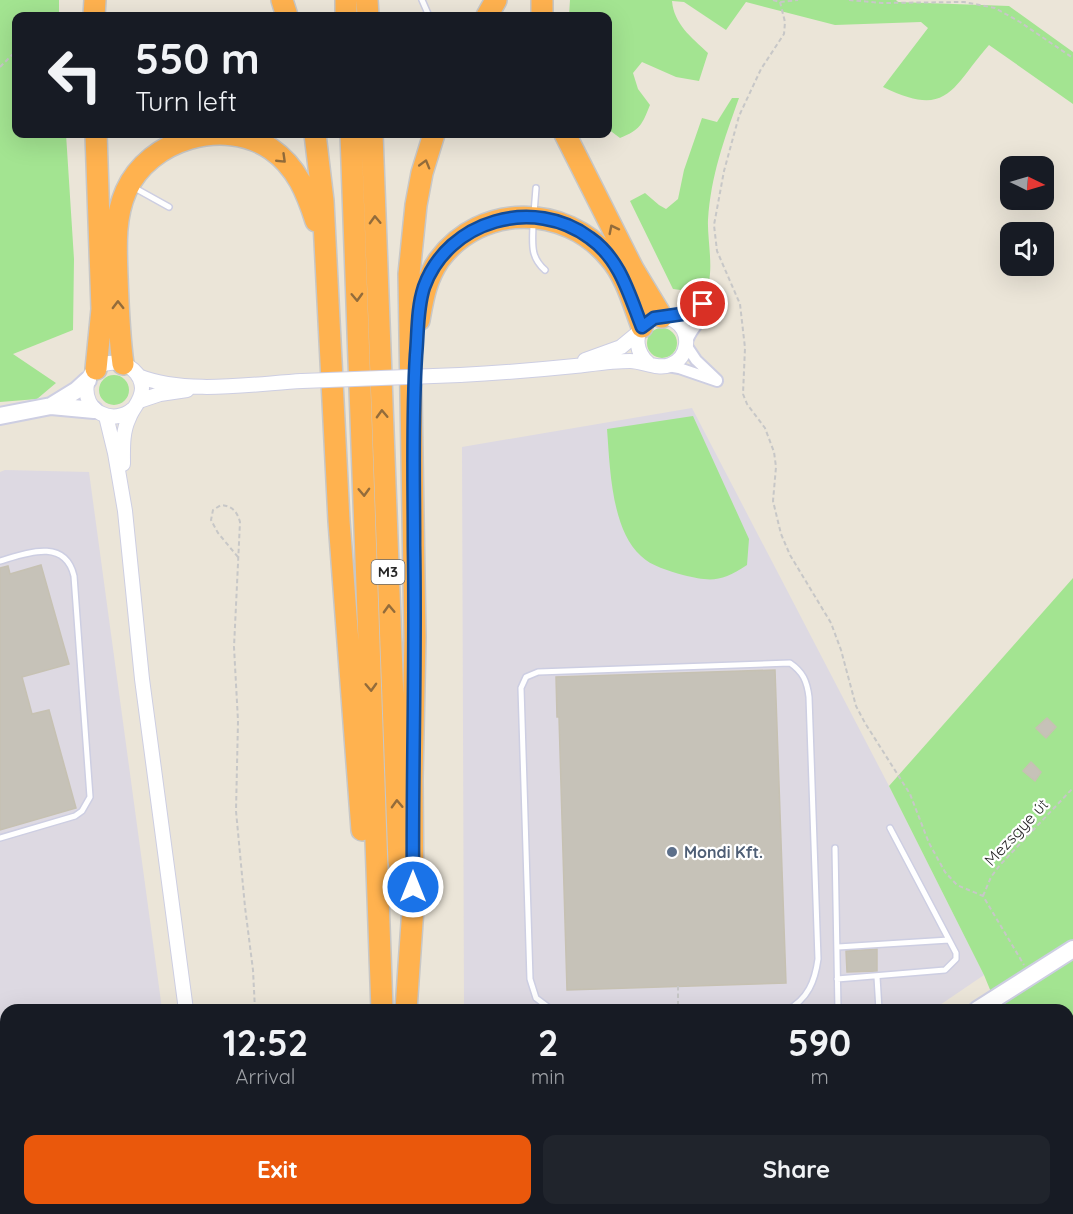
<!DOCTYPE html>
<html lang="en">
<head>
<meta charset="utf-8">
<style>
  :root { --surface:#171b24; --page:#20242c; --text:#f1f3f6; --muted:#9ea1a6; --accent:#ea580c }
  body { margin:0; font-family:Quicksand,sans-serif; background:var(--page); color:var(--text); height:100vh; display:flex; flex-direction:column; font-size:22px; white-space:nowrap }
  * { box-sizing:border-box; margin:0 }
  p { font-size:20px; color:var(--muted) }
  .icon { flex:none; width:33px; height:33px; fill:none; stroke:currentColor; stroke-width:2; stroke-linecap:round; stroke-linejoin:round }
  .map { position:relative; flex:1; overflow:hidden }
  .sheet { position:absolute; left:0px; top:1004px; width:1074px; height:212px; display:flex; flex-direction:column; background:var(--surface); border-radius:18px 18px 0 0; box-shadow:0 6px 24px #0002 }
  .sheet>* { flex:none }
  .guide { position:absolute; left:12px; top:12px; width:600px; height:126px; border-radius:12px; box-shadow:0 6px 24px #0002; background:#171b24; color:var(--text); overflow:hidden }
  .needle { width:39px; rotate:95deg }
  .buttons { position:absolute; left:1000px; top:156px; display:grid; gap:12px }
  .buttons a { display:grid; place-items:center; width:54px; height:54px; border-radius:12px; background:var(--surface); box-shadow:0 6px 24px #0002; font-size:30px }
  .pin { position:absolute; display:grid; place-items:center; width:51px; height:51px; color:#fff; margin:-26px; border:3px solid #fff; border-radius:50%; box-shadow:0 2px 6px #0007 }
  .me { position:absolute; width:66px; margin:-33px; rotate:0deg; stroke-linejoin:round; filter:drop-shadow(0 0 4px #0008) }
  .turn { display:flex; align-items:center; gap:21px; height:126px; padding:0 24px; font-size:27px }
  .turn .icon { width:78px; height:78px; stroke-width:2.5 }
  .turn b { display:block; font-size:42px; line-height:51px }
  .eta { display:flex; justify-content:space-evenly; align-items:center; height:102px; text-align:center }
  .eta b { font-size:36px; font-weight:700; line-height:42px }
  .button { display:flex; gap:12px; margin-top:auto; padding:12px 24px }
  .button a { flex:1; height:69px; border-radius:12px; background:var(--accent); color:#fff; font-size:24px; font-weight:700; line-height:69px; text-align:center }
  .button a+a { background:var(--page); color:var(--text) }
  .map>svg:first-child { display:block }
  .industrial { fill:#ddd9e2 }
  .green { fill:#a3e491 }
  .water { fill:#65bbf2 }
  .building { fill:#c6c2b8; stroke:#c6c1b2; stroke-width:1.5 }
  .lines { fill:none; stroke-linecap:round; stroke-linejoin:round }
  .service-casing { stroke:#cdcee2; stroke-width:8 }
  .minor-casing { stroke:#cdcee2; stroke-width:14 }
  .tertiary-casing { stroke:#cdcee2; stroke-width:16 }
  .secondary-casing { stroke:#cdcee2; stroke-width:20 }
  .motorway-casing { stroke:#c7c7c7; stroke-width:24 }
  .path { stroke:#c7c7c7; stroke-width:2; stroke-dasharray:4.5 3; stroke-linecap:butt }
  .service { stroke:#fff; stroke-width:5 }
  .minor { stroke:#fff; stroke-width:10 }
  .tertiary { stroke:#fff; stroke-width:14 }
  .secondary { stroke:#fff; stroke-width:16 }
  .motorway { stroke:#ffb24f; stroke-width:21 }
  .tertiary-bridge-casing { stroke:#cdcee2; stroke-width:16; stroke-linecap:butt }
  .tertiary-bridge { stroke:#fff; stroke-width:14 }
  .oneway { stroke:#936c3b }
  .route-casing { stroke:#114b97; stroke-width:15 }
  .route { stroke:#1a73e8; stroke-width:10 }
  .service-dot { fill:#5c6f8a; stroke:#fff; stroke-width:2 }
  .labels { text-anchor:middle; stroke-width:4.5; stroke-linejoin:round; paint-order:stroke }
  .shield { fill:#fff; stroke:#686868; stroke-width:1.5 }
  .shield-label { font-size:15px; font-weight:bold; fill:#272727 }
  .street-label { font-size:16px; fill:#272727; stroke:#fff }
  .service-label { font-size:16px; font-weight:bold; fill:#4e5e75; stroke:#fff; text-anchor:start }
</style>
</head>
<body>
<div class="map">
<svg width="1073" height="1214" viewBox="0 0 1073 1214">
  <rect width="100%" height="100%" fill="#ebe5d8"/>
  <path class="industrial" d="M692 408 889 786 984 975 934 1009H464L462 447Z
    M5 470 89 472 162 1009 6 1010V1209H189V1214H0V472Z
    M465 1209H589L574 1214H465Z"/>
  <path class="green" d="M0 0H59V16H16V134H66L74 259 73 330 13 354 56 383 37 399 0 402Z
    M570 0H896L898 2 1009 6 1073 52V104L989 45C951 88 949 119 883 87L928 28 921 22 835 25 746 2 726 30 684 2 672 1C674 24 691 37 708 53L699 81 676 77 642 62 633 73 638 89 650 105C642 125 640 130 620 138L608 129V16H569Z
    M732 98H739C724 140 711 175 708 220 707 241 716 277 704 293L673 289 630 201 645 193 659 205 666 209 678 199 684 170 702 118 717 122Z
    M647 343a15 15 0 1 1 30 0a15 15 0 1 1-30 0Z
    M99 390a15 15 0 1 1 30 0a15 15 0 1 1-30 0Z
    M693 416 749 539 747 565C722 582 711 582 683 575 669 571 651 566 641 556 611 529 610 467 607 429Z
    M1073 578V1214H844L842 1209H1068V1010L998 1009 984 975 889 786Z"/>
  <path class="water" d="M1068 1202 1073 1208V1214H938L956 1209H1068Z"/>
  <path class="building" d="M41 565 69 664 22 677 32 714 49 710 76 808 0 830V568L8 566 10 574Z
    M775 670 786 983 567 990 559 717H557L556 677Z
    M1047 718 1056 727 1046 738 1036 728Z
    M1031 762 1041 772 1035 781 1023 771Z
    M877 949V971L847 972 846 951Z"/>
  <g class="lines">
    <g class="service-casing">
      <path id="service" d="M422 0 429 16
        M133 187 169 207
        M534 213 536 188
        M533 222C533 242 529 256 545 270
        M0 561C27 553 65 538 74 576L90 797 82 811 75 816 0 838
        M835 848 838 1010
        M838 947 949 940
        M877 977 879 1010
        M837 979 945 970 956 959V953L890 828
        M552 1010 536 998 530 979 521 688 526 677 538 672 790 663C803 672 807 681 809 697L818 959C815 981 808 999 787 1010
        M0 1089 6 1088
        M0 1183 6 1181
        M81 1209 82 1214
        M787 1209 789 1214
        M719 1214 729 1209"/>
    </g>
    <g class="minor-casing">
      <path id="minor" d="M667 317C682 314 696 304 712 303 706 318 694 323 687 341
        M686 345 696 360 717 380
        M668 366 679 368 717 381"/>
    </g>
    <g class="tertiary-casing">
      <path id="tertiary" d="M585 360 621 347 638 333
        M460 375C498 373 536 370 575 366 593 364 612 361 630 361 643 361 657 370 670 365 689 358 692 332 675 321 647 304 623 340 648 363
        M138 376C186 395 251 384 302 381
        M139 401 160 394 187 390
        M106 416 115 453 125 511 142 679 186 1010
        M123 464C123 449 122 432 129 418 133 407 142 401 142 388 140 357 93 353 87 384 82 412 114 426 133 409
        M212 1209 213 1214
        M823 1209 825 1214"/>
    </g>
    <g class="secondary-casing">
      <path id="secondary" d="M51 406 77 390 88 380
        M0 416 51 406 94 410
        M977 1010 1073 949
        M622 1214 636 1209"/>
    </g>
    <g class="motorway-casing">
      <path id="motorway" d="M282 0 287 16
        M346 0V16
        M367 0 368 16
        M94 16 95 0
        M487 16 496 0
        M542 16V0
        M96 134 102 309 96 369
        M315 134 323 201 339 521 362 830
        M351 134 382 1010
        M372 134 399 862
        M565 134 633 269 662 317
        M419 320C423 298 426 279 439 260 481 203 565 204 609 257 626 276 633 303 642 327
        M123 364C119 335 118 306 117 277 116 248 114 218 126 191 149 139 224 117 271 149 297 167 307 193 316 221
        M406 1010 413 908 412 779 415 637 409 274 416 205 422 173 434 134
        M388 1209V1214
        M412 1209V1214"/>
    </g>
    <path class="path" d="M773 0 780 2 798 0
      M849 0 882 3 964 2 995 8 1020 22 1073 58
      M780 2 785 22 784 34 761 69 739 116 724 171 714 225 717 251 740 304 745 348 743 394 747 404 765 428 774 452 776 467 773 501 781 534 790 555 831 623 841 650 856 706 865 723 910 794 929 843 945 872 957 885 983 896 1024 965
      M51 16 55 13
      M0 67 16 51
      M238 557 218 533 211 520 213 510 221 505C232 506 237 511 240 522L234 647 238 721 236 811 245 907 253 970 255 1010
      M983 896 991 877 1000 865 1073 788
      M678 986V1010
      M1068 1147 1073 1157
      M277 1214V1209"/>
    <use href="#service" class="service"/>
    <use href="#minor" class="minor"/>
    <use href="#tertiary" class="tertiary"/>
    <use href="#secondary" class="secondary"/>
    <use href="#motorway" class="motorway"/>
    <g class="tertiary-bridge-casing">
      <path id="tertiary-bridge" d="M302 381 460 375"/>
    </g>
    <use href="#tertiary-bridge" class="tertiary-bridge"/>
  </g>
  <defs><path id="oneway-chevron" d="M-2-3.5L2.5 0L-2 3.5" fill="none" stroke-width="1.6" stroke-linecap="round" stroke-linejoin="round" transform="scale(1.5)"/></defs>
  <g class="oneway">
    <use href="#oneway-chevron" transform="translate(282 159) rotate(44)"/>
    <use href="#oneway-chevron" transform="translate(425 164) rotate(-74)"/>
    <use href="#oneway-chevron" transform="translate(375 220) rotate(-92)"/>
    <use href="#oneway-chevron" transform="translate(613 229) rotate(-117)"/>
    <use href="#oneway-chevron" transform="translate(357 297) rotate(88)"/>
    <use href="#oneway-chevron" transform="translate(118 305) rotate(-91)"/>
    <use href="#oneway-chevron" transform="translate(382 414) rotate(-92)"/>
    <use href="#oneway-chevron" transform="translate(364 492) rotate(88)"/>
    <use href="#oneway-chevron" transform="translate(389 609) rotate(-92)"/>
    <use href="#oneway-chevron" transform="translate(371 687) rotate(88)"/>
    <use href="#oneway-chevron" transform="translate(397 804) rotate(-92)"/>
  </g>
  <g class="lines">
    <g class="route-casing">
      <path id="route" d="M413 887C412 773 416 659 414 546 414 482 412 419 416 355 418 333 417 308 424 287 448 220 534 196 590 238 620 259 629 294 642 327L654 318 682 314 703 304"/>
    </g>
    <use href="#route" class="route"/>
  </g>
  <circle class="service-dot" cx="672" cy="852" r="6"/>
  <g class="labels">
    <rect class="shield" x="371.5" y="560" width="33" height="24" rx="4.5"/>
    <g class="shield-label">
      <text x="388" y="577">M3</text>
    </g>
    <g class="street-label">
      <text transform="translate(1016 832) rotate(-47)" y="6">Mezsgye út</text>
    </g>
    <g class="service-label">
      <text x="684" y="858">Mondi Kft.</text>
    </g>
  </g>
</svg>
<div class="buttons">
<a><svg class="needle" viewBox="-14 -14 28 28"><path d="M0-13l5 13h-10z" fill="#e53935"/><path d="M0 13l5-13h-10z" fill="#9ea1a6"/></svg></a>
<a><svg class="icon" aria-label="sound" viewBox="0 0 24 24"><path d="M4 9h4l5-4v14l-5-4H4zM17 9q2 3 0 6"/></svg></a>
</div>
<div class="pin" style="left:703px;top:304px;background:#d93025"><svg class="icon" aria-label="arrive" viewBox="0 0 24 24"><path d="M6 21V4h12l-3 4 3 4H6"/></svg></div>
<svg class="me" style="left:413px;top:887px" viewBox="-20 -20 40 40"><circle r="17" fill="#1a73e8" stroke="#fff" stroke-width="3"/><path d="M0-11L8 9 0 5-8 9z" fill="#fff"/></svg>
<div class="guide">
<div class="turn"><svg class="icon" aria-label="left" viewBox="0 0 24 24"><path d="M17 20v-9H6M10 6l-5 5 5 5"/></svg><div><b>550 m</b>Turn left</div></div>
</div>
<section class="sheet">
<div class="eta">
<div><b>12:52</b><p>Arrival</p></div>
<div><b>2</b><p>min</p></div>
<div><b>590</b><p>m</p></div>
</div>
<div class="button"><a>Exit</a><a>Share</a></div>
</section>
</div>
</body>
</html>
